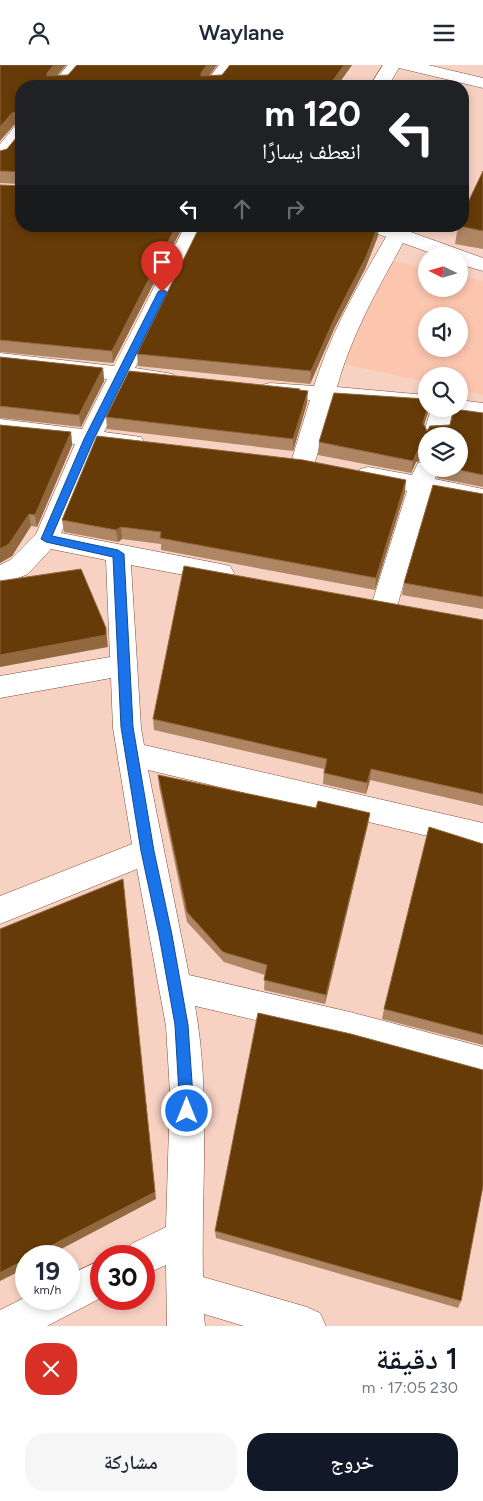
<!DOCTYPE html>
<html lang="ar">
<head>
<meta charset="utf-8">
<style>
  :root { --surface:#fff; --page:#f6f6f7; --text:#1f2937; --muted:#747a83; --accent:#111827 }
  body { margin:0; font-family:Figtree,"Noto Naskh Arabic",sans-serif; background:var(--page); color:var(--text); direction:rtl; height:100vh; display:flex; flex-direction:column; font-size:19px; white-space:nowrap }
  * { box-sizing:border-box; margin:0 }
  p { font-size:16px; color:var(--muted) }
  .icon { flex:none; width:28px; height:28px; fill:none; stroke:currentColor; stroke-width:2; stroke-linecap:round; stroke-linejoin:round }
  .map { position:relative; height:1261px; overflow:hidden; direction:ltr }
  .drawer { display:flex; flex-direction:column; background:var(--surface); flex:1 }
  .drawer>* { flex:none }
  .banner { position:absolute; left:15px; top:15px; width:454px; height:152px; border-radius:20px; box-shadow:0 2px 8px #0003; direction:rtl; background:#202124; color:#fff; overflow:hidden }
  .needle { width:32px; rotate:275deg }
  .tools { position:absolute; left:418px; top:182px; display:grid; gap:10px }
  .tools a { display:grid; place-items:center; width:50px; height:50px; border-radius:50%; background:var(--surface); box-shadow:0 2px 8px #0003; font-size:25px }
  .speed { position:absolute; left:15px; top:1180px; display:flex; gap:10px; font-size:25px; font-weight:700; text-align:center }
  .speed>* { display:grid; place-content:center; width:65px; height:65px; border-radius:50%; background:var(--surface); box-shadow:0 2px 8px #0003; line-height:1 }
  .speed small { font-size:12px; font-weight:400 }
  .speed .limit { border:8px solid #d22; background:#fff; color:#111 }
  .pin { position:absolute; display:grid; place-items:center; width:42px; height:42px; color:#fff; margin:-51px -21px; border-radius:50% 50% 50% 0; rotate:-45deg; box-shadow:0 0 5px #0007 }
  .pin .icon { rotate:45deg }
  .me { position:absolute; width:55px; margin:-28px; rotate:0deg; stroke-linejoin:round; filter:drop-shadow(0 0 4px #0008) }
  .turn { display:flex; align-items:center; gap:18px; height:105px; padding:0 25px; font-size:22px }
  .turn .icon { width:65px; height:65px; stroke-width:2.5 }
  .turn b { display:block; font-size:35px; line-height:42px }
  .lanes { display:flex; align-items:center; height:48px; padding:0 25px; background:#0003; justify-content:center; gap:25px; direction:ltr }
  .lanes .off { opacity:.35 }
  .round { display:grid; place-items:center; flex:none; width:52px; height:52px; border-radius:20px; background:var(--page) }
  .overview { display:flex; align-items:center; justify-content:space-between; height:85px; padding:0 25px }
  h1 { font-size:30px; font-weight:600; line-height:38px; color:var(--accent) }
  .primary-button { display:flex; gap:10px; margin-top:auto; padding:10px 25px }
  .primary-button a { flex:1; height:58px; border-radius:20px; background:var(--accent); color:#fff; font-size:20px; font-weight:600; line-height:58px; text-align:center }
  .primary-button a+a { background:var(--page); color:var(--text) }
  header { display:flex; justify-content:space-between; align-items:center; height:65px; padding:0 25px; background:var(--surface); font-size:22px; font-weight:600 }
  .map>svg:first-child { display:block }
  .built { fill:#fcc5ae; fill-rule:evenodd }
  .lines { fill:none; stroke-linecap:round; stroke-linejoin:round }
  .street-casing { stroke:#824e38; stroke-width:1 }
  .street { fill:#fff; fill-rule:evenodd }
  .wall { fill:#ae8664 }
  .shaded-wall { fill:#92683f }
  .building { fill:#663b07; stroke:#92683f }
  .route { fill:#1a73e8; stroke:#114b97 }
</style>
</head>
<body>
<header><svg class="icon" aria-label="menu" viewBox="0 0 24 24"><path d="M4 6h16M4 12h16M4 18h16"/></svg>Waylane<svg class="icon" aria-label="person" viewBox="0 0 24 24"><circle cx="12" cy="8" r="4"/><path d="M4 21q1-7 8-7t8 7"/></svg></header>
<div class="map">
<svg width="483" height="1261" viewBox="0 0 483 1261">
  <rect width="100%" height="100%" fill="#f7d1c2"/>
  <path class="built" d="M388 195 426 204V224H459V211L483 216V330L459 325V311H426V317L336 297ZM426 251H459V284H426Z"/>
  <g class="lines">
    <g class="street-casing">
      <path id="street" d="M68 0H86L68 21H50Z
        M219 0H237L221 21H203Z
        M383 0H428L483 13V23L399 3 388 21H370Z
        M21 61V78L7 95 0 97V79L14 62Z
        M185 161H205L135 303 173 309 176 314 173 319 165 321 128 317 104 367 141 372 145 378 141 384 133 386 97 382 61 468 221 499 230 501 234 508 230 515 221 517 131 500 141 663 144 680 483 758V784L148 705 189 910 350 947 483 982V1014L350 977 195 941C211 1030 201 1122 203 1212L307 1242 320 1248 326 1261H244L204 1249 205 1261H167L166 1200 144 1210V1191H126L131 1179 166 1162 170 1028 166 961 137 804 0 859V831L132 779 113 663 111 613 0 633V611L110 592 106 495 51 484 28 509 0 520V500L10 495 36 469 75 379 0 370V354L82 364 107 314 0 302V288L114 301Z
        M365 161H394L483 193V206L459 199V191H439L403 178C377 225 351 271 337 322L426 330V344H429H426L332 337 315 397 311 403 303 405 295 403 291 397 310 335 262 330 259 325 262 320 270 318 314 321C331 267 358 220 386 172L368 165Z
        M459 335 483 338V354L452 349 447 371H426V376L423 371 431 344H459Z
        M426 396V404H438L435 414 483 424V440L430 430 398 538 394 545 385 548 376 545 372 538 407 426 360 416 356 410 360 404 368 402 412 410 418 398Z
        M101 1195V1233L47 1261H0V1245L26 1232V1234H69V1210Z"/>
    </g>
    <use href="#street" class="street"/>
  </g>
  <path class="wall" d="M0 0H66L56 11 68 10 77 0H217L209 11 222 10 230 0H352L337 21H21V161L182 163 113 298 0 287V120L21 121V119L0 118V86L7 84 21 67V59L14 60Z
    M483 106V184L455 179 458 161Z
    M378 171 365 204 335 262 310 319 138 301 137 289Z
    M0 292 103 303 104 316 81 362 0 353Z
    M300 326 307 338 293 386 107 364 106 352Z
    M426 344H429L424 360 427 366 450 360 483 348V422L437 413 439 404H459L426 371V395V394L416 397 411 408 318 390 319 377Z
    M0 360 71 367 72 380 37 462 31 461 12 491 0 498Z
    M405 427 375 525 161 485V479L122 474 118 477 64 467 62 455Z
    M483 429V544L402 530 404 518Z
    M483 555V741L370 715 366 729 323 719 324 704 154 665 153 654Z
    M158 710 368 759 325 939 264 925 265 910 224 897 187 857 159 721Z
    M483 779V980L382 954 384 944Z
    M215 1166 461 1236 458 1243 216 1173Z"/>
  <path class="shaded-wall" d="M54 0H66L49 20 47 8Z
    M207 0H217L202 20 201 8Z
    M344 0H352L337 21H329Z
    M19 47 21 59 14 60 0 76V62L12 48Z
    M176 161H182V163L113 298 112 286Z
    M378 161H379L378 171 365 204 335 262 310 319 311 306 336 250Z
    M103 303 104 316 81 362 79 350Z
    M308 326 307 338 293 386V374Z
    M427 344H429L428 347 421 370 423 358Z
    M71 367 72 380 37 462 35 450Z
    M426 382V394L416 397 411 408 413 396 418 385Z
    M406 415 405 427 375 525 376 513Z
    M29 449 31 461 12 491 0 498V484Z
    M121 462 122 474 118 477 116 465Z
    M106 563 108 582 0 602V590Z
    M371 704 370 715 366 729 367 718Z
    M370 748 368 759 325 939 326 930Z
    M124 824 156 1134 48 1191H31Z
    M26 1194V1203L0 1216V1208Z"/>
  <path class="building" d="M0 0H54L47 8V11L68 10 77 0H207L201 8V11L222 10 230 0H344L329 21H21V49L19 47 12 48 0 62Z
    M21 50V161H176L112 286 0 275V120L21 121V107L0 106V86L7 84 21 67Z
    M483 106V166L459 161H462V150Z
    M200 161H378L366 192 336 250 311 306 137 289Z
    M0 292 103 303 79 350 0 341Z
    M129 306 300 324 299 325 308 326 293 374 106 352Z
    M334 328 426 334V344H427L423 358 427 366 430 361 450 360 454 344 483 348V410L455 404H459V371H426V382L418 385 413 396 319 377Z
    M0 360 71 367 35 450 29 449 9 479 0 484Z
    M97 371 303 395 406 415 376 513 160 473 161 467 121 462 116 465 62 455Z
    M433 420 483 429V532L404 518Z
    M184 501 483 555V729L371 704 367 718 324 708 327 694 153 654Z
    M81 504 106 563V570L0 590V516Z
    M158 710 316 743 318 736 370 748 326 930 264 915 267 900 223 887 187 847Z
    M429 762 483 779V970L384 944Z
    M123 814 155 1127 31 1191H26V1194L0 1208V864Z
    M258 948 351 969 483 1005V1121L461 1236 215 1166Z"/>
  <path class="route" d="M162 224 167 227 94 374 52 471 118 485 124 489 133 662 154 786 172 870 188 960 194 1046 192 1051 187 1053 182 1051 180 1046 175 960 159 870 141 786 121 662 113 492 46 477 41 474 84 374 158 227Z"/>
</svg>
<div class="tools">
<a><svg class="needle" viewBox="-14 -14 28 28"><path d="M0-13l5 13h-10z" fill="#e53935"/><path d="M0 13l5-13h-10z" fill="#747a83"/></svg></a>
<a><svg class="icon" aria-label="sound" viewBox="0 0 24 24"><path d="M4 9h4l5-4v14l-5-4H4zM17 9q2 3 0 6"/></svg></a>
<a><svg class="icon" aria-label="search" viewBox="0 0 24 24"><circle cx="10" cy="10" r="6"/><path d="M15 15l6 6"/></svg></a>
<a><svg class="icon" aria-label="layers" viewBox="0 0 24 24"><path d="M12 4l9 5-9 5-9-5zM3 14l9 5 9-5"/></svg></a>
</div>
<div class="speed"><div>19<small>km/h</small></div><div class="limit">30</div></div>
<div class="pin" style="left:162px;top:227px;background:#d93025"><svg class="icon" aria-label="arrive" viewBox="0 0 24 24"><path d="M6 21V4h12l-3 4 3 4H6"/></svg></div>
<svg class="me" style="left:187px;top:1046px" viewBox="-20 -20 40 40"><circle r="17" fill="#1a73e8" stroke="#fff" stroke-width="3"/><path d="M0-11L8 9 0 5-8 9z" fill="#fff"/></svg>
<div class="banner">
<div class="turn"><svg class="icon" aria-label="left" viewBox="0 0 24 24"><path d="M17 20v-9H6M10 6l-5 5 5 5"/></svg><div><b>120 m</b>انعطف يسارًا</div></div>
<div class="lanes"><svg class="icon" aria-label="left" viewBox="0 0 24 24"><path d="M17 20v-9H6M10 6l-5 5 5 5"/></svg><svg class="icon off" aria-label="ahead" viewBox="0 0 24 24"><path d="M12 20V5M6 11l6-6 6 6"/></svg><svg class="icon off" aria-label="right" viewBox="0 0 24 24"><path d="M7 20v-9h11M14 6l5 5-5 5"/></svg></div>
</div>
</div>
<section class="drawer">
<div class="overview"><div><h1>1 دقيقة</h1><p>230 m · 17:05</p></div><a class="round" style="background:#d93025;color:#fff"><svg class="icon" aria-label="close" viewBox="0 0 24 24"><path d="M6 6l12 12M18 6L6 18"/></svg></a></div>
<div class="primary-button"><a>خروج</a><a>مشاركة</a></div>
</section>
</body>
</html>
